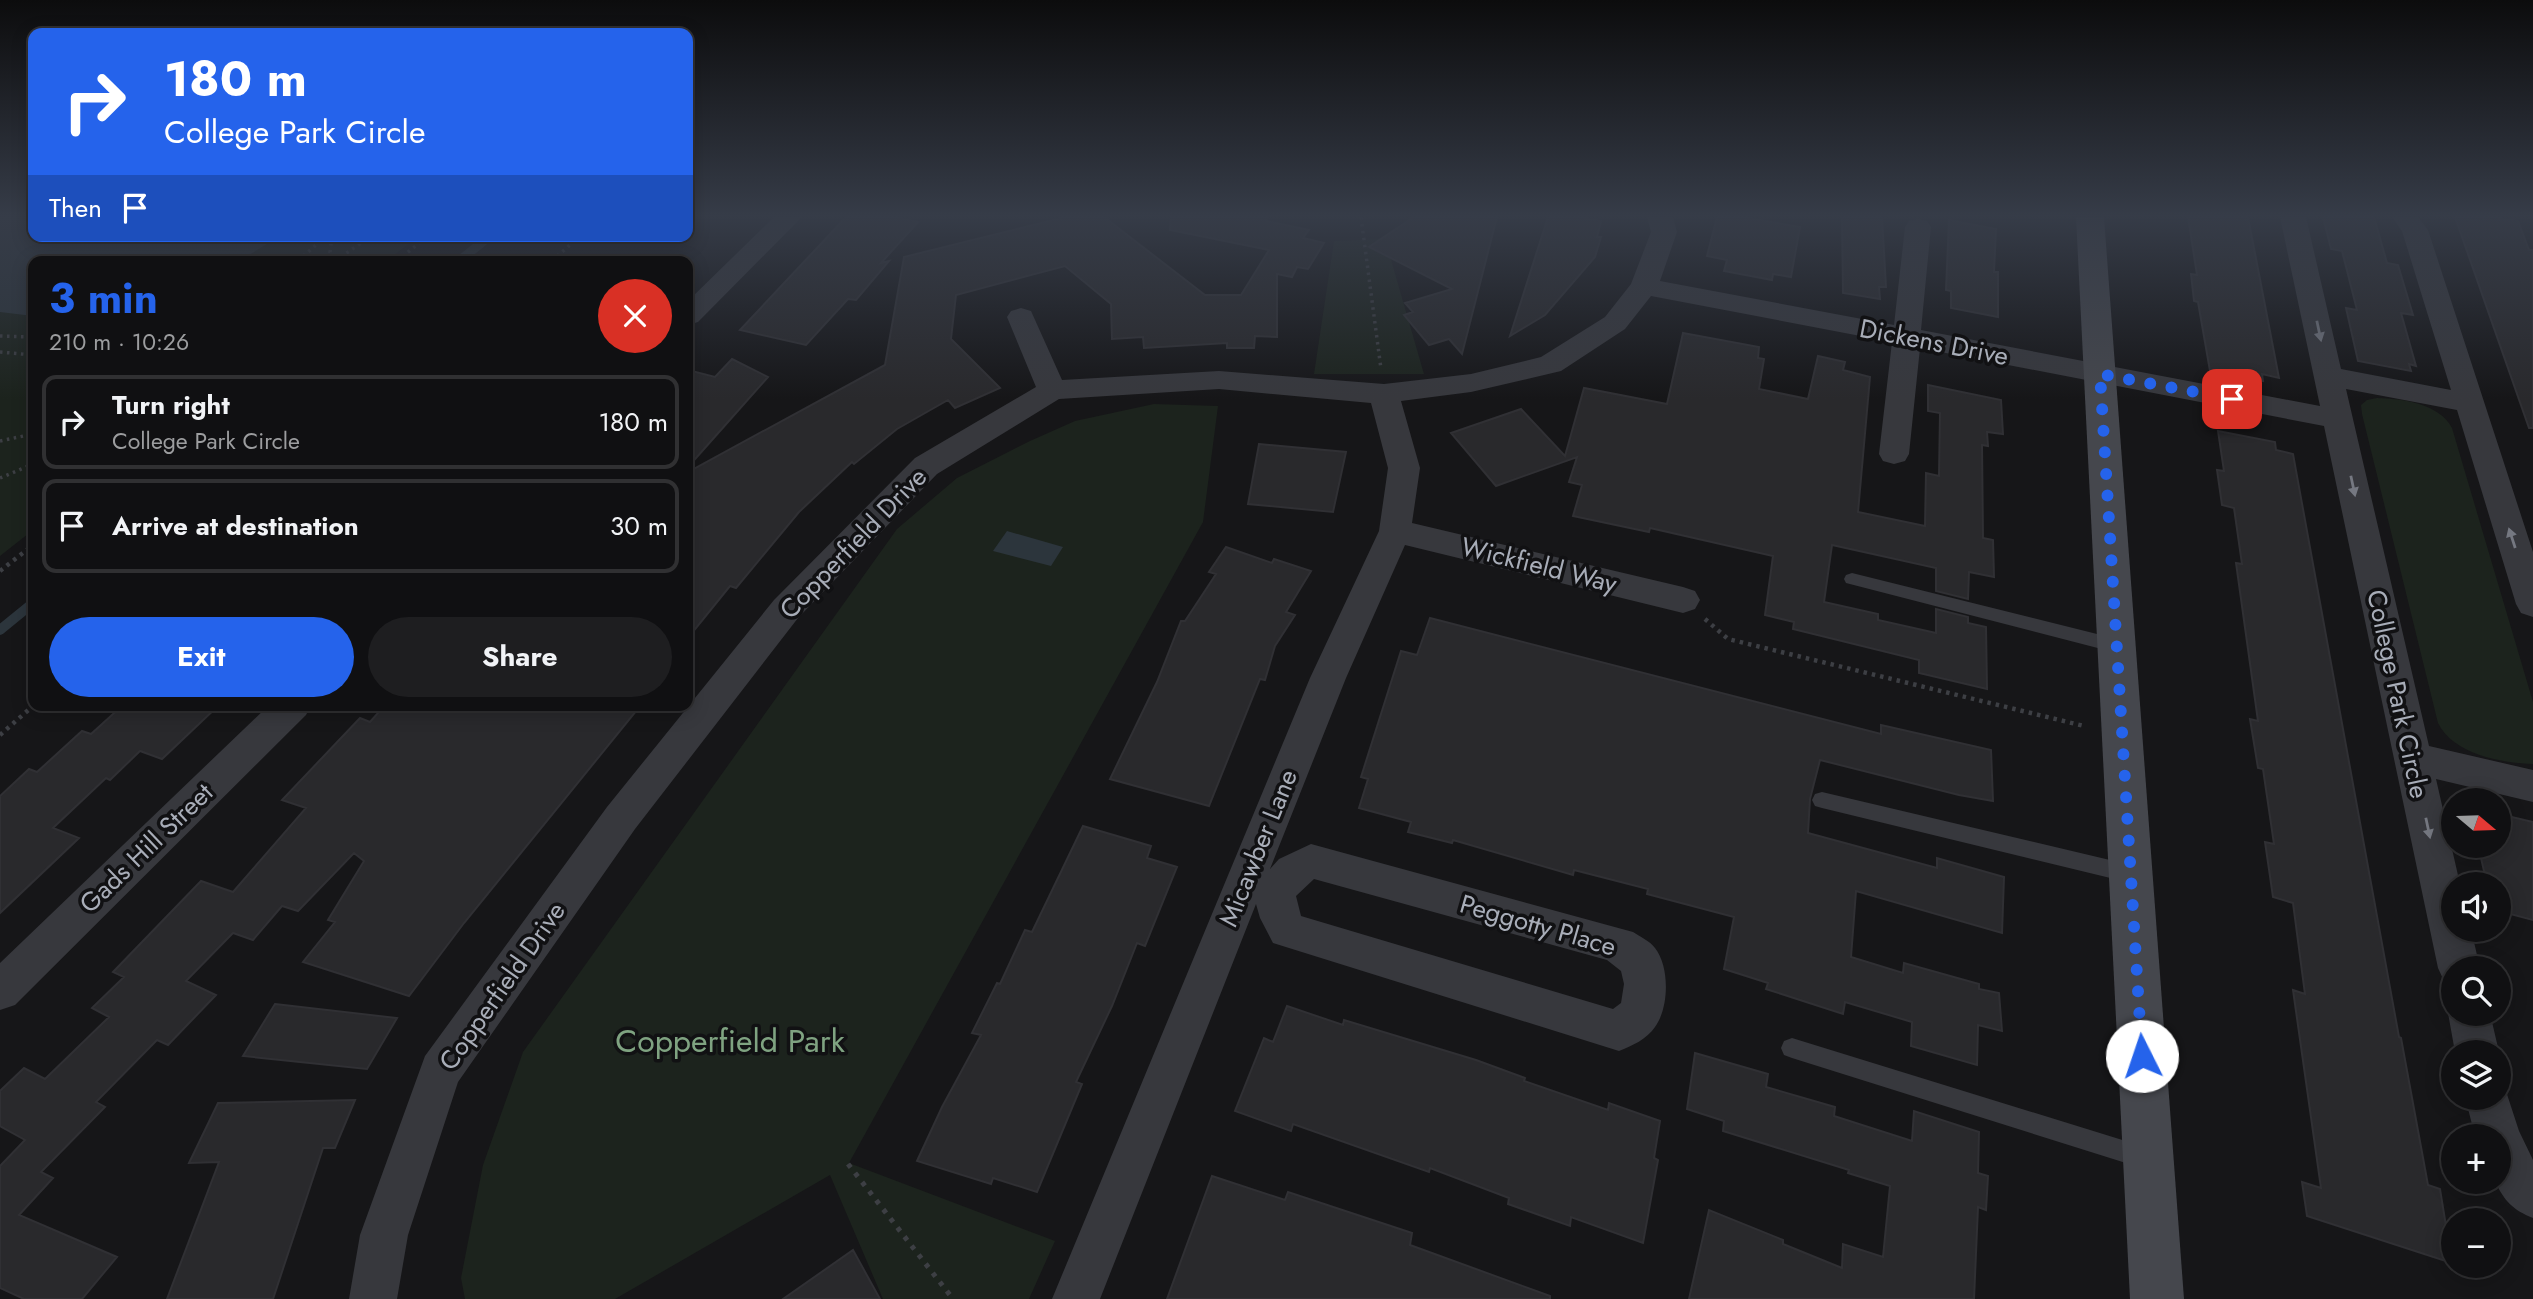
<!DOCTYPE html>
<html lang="en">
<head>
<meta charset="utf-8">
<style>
  :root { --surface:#101012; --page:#1e1e20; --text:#f1f3f6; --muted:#9c9d9f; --line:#303032; --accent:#2563eb }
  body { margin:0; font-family:Jost,sans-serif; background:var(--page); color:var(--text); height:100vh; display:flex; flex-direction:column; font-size:26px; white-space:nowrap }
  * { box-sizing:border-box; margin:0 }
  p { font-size:23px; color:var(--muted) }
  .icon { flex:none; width:38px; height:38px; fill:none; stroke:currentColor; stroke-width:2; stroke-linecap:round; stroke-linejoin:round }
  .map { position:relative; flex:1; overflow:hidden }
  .details { position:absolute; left:28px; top:256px; width:665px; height:455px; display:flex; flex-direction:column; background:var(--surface); border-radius:14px; box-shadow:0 4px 18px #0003,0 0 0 2px var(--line) }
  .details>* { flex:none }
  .banner { position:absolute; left:28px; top:28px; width:665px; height:214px; border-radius:14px; box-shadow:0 4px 18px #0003,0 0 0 2px var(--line); background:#2563eb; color:#fff; overflow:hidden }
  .needle { width:46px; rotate:109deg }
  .tools { position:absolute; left:2441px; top:788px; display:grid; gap:14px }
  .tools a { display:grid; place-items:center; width:70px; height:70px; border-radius:50%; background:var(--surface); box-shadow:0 4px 18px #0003,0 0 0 2px var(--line); font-size:35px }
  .pin { position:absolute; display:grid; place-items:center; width:60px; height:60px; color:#fff; margin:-30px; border-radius:14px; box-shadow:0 4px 10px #0006 }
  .me { position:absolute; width:77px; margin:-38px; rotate:356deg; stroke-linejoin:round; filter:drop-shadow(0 0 5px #0008) }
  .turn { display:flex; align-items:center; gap:24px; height:147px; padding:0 21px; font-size:32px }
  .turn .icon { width:91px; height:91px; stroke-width:2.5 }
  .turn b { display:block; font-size:49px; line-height:60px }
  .then { display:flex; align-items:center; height:66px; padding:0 21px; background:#0003; gap:14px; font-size:26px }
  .round { display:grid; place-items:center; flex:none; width:74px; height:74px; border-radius:37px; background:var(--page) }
  .summary { display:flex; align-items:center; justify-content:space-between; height:119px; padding:0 21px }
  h1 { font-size:42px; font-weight:700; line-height:52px; color:var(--accent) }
  .cta { display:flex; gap:14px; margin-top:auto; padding:14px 21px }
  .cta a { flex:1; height:80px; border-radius:42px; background:var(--accent); color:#fff; font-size:28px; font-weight:700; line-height:80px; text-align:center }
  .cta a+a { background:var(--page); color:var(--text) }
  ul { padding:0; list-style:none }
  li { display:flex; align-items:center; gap:21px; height:94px; margin:0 14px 10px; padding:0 7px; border:4px solid var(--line); border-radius:14px }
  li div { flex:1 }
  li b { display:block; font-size:26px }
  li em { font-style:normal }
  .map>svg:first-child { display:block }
  .green { fill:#1c231d }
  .water { fill:#2c353c }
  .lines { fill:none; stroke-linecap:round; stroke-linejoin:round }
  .stream-far1 { stroke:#2c353c; stroke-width:9 }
  .stream { stroke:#2c353c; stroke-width:10 }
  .building { fill:#29292c; stroke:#303034; stroke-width:2 }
  .path-far2 { stroke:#3d3f44; stroke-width:3.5; stroke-dasharray:2.5 4.5; stroke-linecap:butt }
  .path-far1 { stroke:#3d3f44; stroke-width:4.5; stroke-dasharray:3.5 5; stroke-linecap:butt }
  .path { stroke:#3d3f44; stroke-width:5; stroke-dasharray:4.5 7; stroke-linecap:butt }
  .service { fill:#37383d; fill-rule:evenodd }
  .minor { fill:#37383d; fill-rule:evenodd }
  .secondary { fill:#45474d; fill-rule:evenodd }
  .oneway { fill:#757881 }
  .route { stroke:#2563eb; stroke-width:12; stroke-dasharray:0 21.6 }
  .labels { text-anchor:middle; stroke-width:7; stroke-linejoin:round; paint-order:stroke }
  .street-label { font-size:26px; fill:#a8adb8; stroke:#111113 }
  .near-park-label { font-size:32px; fill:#7fa381; stroke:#111113 }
</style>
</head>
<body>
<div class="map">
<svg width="2533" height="1299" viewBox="0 0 2533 1299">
  <rect width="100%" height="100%" fill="#161618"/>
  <path class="green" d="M0 217H33V236H419L386 261H33V530L0 556Z
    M1385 239 1424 374H1314L1334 241Z
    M2377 398C2402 399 2439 403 2452 428L2533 702V764C2501 763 2453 754 2438 723L2362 414 2361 405 2367 400Z
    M1154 404 1218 406 1203 522 849 1163 1055 1241 1029 1299H883L830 1175 615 1299H465L461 1278 483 1165 523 1052 897 529 957 478 1030 441 1075 421Z"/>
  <path class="water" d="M0 217H33V236H280L239 261H33V316L0 312Z
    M1007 531 1063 547 1051 566 993 551Z"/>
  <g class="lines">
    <path class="stream-far1" d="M459 261 490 236"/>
    <path class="stream" d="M0 630 33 603"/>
  </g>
  <path class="building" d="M846 217H894L918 222 881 263 889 261 856 300 848 299 806 345 740 330Z
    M1065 217H1104L1205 295H1241L1269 250 1170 230 1171 217H1268L1266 221 1309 230 1303 238 1324 243 1308 269 1297 267 1292 277 1277 274V337L1255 336 1254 348H1227V343L1144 348 1143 337 1112 339 1111 304 1065 266 956 295 951 339 1000 388 955 408 948 400 897 429 854 464 852 462 799 512 736 588 730 586 688 638V472L885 365 904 257Z
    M1414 217H1497L1462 354 1449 339 1429 345 1404 315 1413 312 1405 303 1452 289 1369 247Z
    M1548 217H1579L1601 221 1597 237H1601L1595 257 1545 315 1510 336Z
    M1717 217H1742L1800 227 1791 277 1773 274 1772 280 1724 271 1727 260 1707 256Z
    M1842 217H1882L1886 287H1879L1880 299 1843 293Z
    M2188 217H2248L2279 378 2262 374 2263 381 2210 371 2198 302 2194 301 2191 274 2197 275Z
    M2323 217H2374L2387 263 2398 265 2413 315 2401 313 2416 366 2409 364 2411 371 2358 361 2346 308 2357 310 2342 251 2331 249Z
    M2455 217H2492L2518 221 2529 250H2533V428H2529Z
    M1949 220 1996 229 1994 272H1998V317L1951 308V291L1946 290Z
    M1683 333 1759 347 1758 358 1764 359 1759 389 1808 399 1818 356 1845 362 1843 370 1870 377 1858 512 1925 526 1926 473 1939 476 1940 413 1928 411V385L2001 400 2003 434 1987 432 1988 446 1982 445 1983 538 1993 540 1994 577 1969 572 1968 599 1936 591V568L1832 545 1824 602 1878 614V620L1936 633V609L1968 617V623L1986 627 1987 689 1919 673V660L1793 629 1794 622 1765 615 1773 556 1650 528 1649 532 1573 516 1582 485 1569 482 1577 457 1496 486 1451 433 1521 409 1565 456 1584 388 1667 404Z
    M732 359 768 377 688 467V370L715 377Z
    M2218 431 2275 442 2276 450 2293 454 2399 1037 2401 1038 2428 1185 2440 1189 2452 1263 2307 1216 2302 1182 2321 1188 2293 990 2305 994 2293 903 2273 897 2265 842 2274 844 2263 769 2258 768 2250 719 2258 721 2236 563 2242 564 2234 508 2222 505 2217 470 2224 471Z
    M1259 444 1346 452 1333 512 1248 504Z
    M1226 547 1272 563 1274 559 1311 571 1286 612 1295 615 1275 646 1265 680 1260 679 1209 806 1110 779 1157 682 1181 621H1185L1216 574 1209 572Z
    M1430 618 1881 734V725L1991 750 1993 801 1959 795 1820 760 1810 799 1808 833 1937 868V858L2004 877 2002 933 1856 891 1851 957 1903 973 1904 963 1979 984V989L1999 993 2002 1031 1978 1025 1977 1065 1911 1046 1912 1022 1845 1002 1843 1014 1766 989 1768 983 1724 969 1734 917 1647 894 1648 889 1574 870 1573 875 1453 840 1452 843 1408 832 1411 822 1359 808 1368 779 1361 777 1401 651 1417 655Z
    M123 705H219L162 759 140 751 110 780 106 778 53 828 79 838 0 913V796L29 769 37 772 82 731 91 734Z
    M385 705H641L464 923 409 996 303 962 335 922 328 920 364 861 354 853 298 911 282 906 253 940 233 933 186 981 216 995 168 1045 157 1040 96 1102 105 1107 41 1172 53 1178 19 1215 117 1257 82 1299H24L0 1288V1166L25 1140 0 1126V1091L24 1068 45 1079 109 1017 92 1008 124 977 113 972 201 881 233 892 306 808 282 800 360 718 370 722Z
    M2499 814 2533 822V920L2499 911V884H2487L2478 845H2499Z
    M1083 826 1151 846 1147 858 1177 867 1145 946 1137 943 1112 1006 1076 1082 1082 1084 1037 1192 993 1178 991 1184 917 1161 942 1107 981 1035 972 1033 997 983 1000 984 1025 930 1032 932Z
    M275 1004 397 1018 367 1069 243 1056Z
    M1287 1006 1343 1025 1344 1020 1476 1060 1525 1078 1524 1081 1608 1110 1609 1103 1660 1121 1654 1158 1658 1160 1643 1243 1571 1217 1570 1226 1508 1204 1509 1198 1430 1168 1429 1172 1293 1124 1291 1131 1235 1111 1264 1038 1273 1042Z
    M1695 1053 1768 1074 1766 1087 1835 1107 1834 1116 1912 1141 1914 1111 1979 1132 1978 1173 1988 1176 1986 1210 1978 1207 1974 1299H1689L1709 1210 1783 1240V1244L1842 1268 1843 1244 1883 1257 1890 1186 1848 1173 1849 1170 1723 1131 1724 1121 1687 1109Z
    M355 1100 335 1148H323L273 1299H167L219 1162 189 1163 218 1103Z
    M1212 1176 1285 1200 1288 1192 1412 1233 1410 1245 1550 1296V1299H1167Z
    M853 1250 880 1299H783Z"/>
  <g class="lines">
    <path class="path-far2" d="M1361 217 1381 369
      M332 236 330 252 337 259
      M298 261 326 236
      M335 261 371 236
      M397 261 428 236
      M552 261 580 236
      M0 336 33 337
      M0 352 33 355
      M0 441 33 434
      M0 478 33 464"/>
    <path class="path-far1" d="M0 571 33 545
      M1705 619 1728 639 2084 726
      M0 735 34 705"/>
    <path class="path" d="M848 1164 953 1299"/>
    <path class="service" d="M1852 573 2117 639 2123 641 2126 646 2123 651 2117 653 1846 583 1844 579 1846 575Z
      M1822 792 2131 865 2138 868 2141 874 2138 880 2131 883 1822 808 1815 806 1812 800 1815 794Z
      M1792 1038 2145 1147 2153 1150 2156 1158 2153 1166 2145 1169 1792 1058 1784 1055 1781 1048 1784 1041Z"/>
    <path class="minor" d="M774 217H802L698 322 688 325V301Z
      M1647 217H1673L1677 232 1660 281 1894 325 1905 227 1909 221 1918 219 1927 221 1931 227 1921 330 2320 406 2280 217H2306L2341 369 2451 390 2402 231 2392 217H2418L2428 230 2533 552V617L2521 613 2516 604 2457 410 2346 389 2429 746 2533 770V802L2436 779 2460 884H2454V929H2471L2480 968H2454V985L2444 981 2438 968 2324 426 1920 348 1909 454 1905 461 1894 464 1883 461 1879 454 1892 342 1651 296 1625 329 1561 371 1471 392 1401 401 1420 468 1412 523 1683 587 1695 591 1700 600 1695 609 1683 613 1405 545 1346 678 1270 869 1279 859 1311 844 1633 932C1639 936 1650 941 1655 948 1670 967 1669 1008 1655 1027 1647 1039 1632 1046 1619 1051L1273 943 1260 918 1256 904 1100 1299H1052L1310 678 1379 531 1388 468 1371 403 1219 389 1059 399 937 474 798 618 635 829 458 1082 408 1235 397 1299H349L360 1235 425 1056 607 807 774 600 915 458 1036 387 1007 317 1011 311 1021 308 1031 311 1062 380 1219 371 1384 384 1471 374 1541 357 1605 317 1631 284 1651 232ZM1314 879 1607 960 1621 971 1624 984 1621 1003 1613 1009 1301 916 1296 896Z
      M269 705H311L306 715 15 1005 0 1010V963Z
      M2454 1000V1013H2490L2499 1052H2455L2448 1013Z
      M2499 1080 2503 1082 2519 1131 2533 1160V1218C2513 1210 2504 1201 2495 1181H2499V1136H2475L2465 1097H2499Z"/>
    <path class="secondary" d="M2076 217H2104L2184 1299H2130Z"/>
  </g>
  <defs><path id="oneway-solid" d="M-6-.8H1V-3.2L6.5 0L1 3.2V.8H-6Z" transform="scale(1.75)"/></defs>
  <g class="oneway">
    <use href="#oneway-solid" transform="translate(2319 331) rotate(78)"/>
    <use href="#oneway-solid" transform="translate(2353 486) rotate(78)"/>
    <use href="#oneway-solid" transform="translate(2512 538) rotate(-108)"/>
    <use href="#oneway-solid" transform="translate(2428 828) rotate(78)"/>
  </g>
  <linearGradient id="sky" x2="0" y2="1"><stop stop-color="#0c0c0d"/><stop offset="0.54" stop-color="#363c48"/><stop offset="1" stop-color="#363c48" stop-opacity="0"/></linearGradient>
  <rect width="2533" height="399" fill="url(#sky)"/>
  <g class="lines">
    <path class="route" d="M2142 1056 2100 374 2232 399"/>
  </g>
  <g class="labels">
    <g class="street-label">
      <text transform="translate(1934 342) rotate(11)" y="9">Dickens Drive</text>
      <text transform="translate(853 543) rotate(-46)" y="9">Copperfield Drive</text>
      <text transform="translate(1539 565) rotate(14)" y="9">Wickfield Way</text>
      <text transform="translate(2398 694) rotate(78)" y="9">College Park Circle</text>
      <text transform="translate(146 848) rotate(-44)" y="9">Gads Hill Street</text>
      <text transform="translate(1258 848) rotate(-68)" y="9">Micawber Lane</text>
      <text transform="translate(1538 925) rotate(16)" y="9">Peggotty Place</text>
      <text transform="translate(502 986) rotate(-55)" y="9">Copperfield Drive</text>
    </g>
    <g class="near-park-label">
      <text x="730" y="1052">Copperfield Park</text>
    </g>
  </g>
</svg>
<div class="tools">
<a><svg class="needle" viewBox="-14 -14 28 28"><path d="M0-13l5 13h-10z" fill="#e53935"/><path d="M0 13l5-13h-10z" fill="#9c9d9f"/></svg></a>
<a><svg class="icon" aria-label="sound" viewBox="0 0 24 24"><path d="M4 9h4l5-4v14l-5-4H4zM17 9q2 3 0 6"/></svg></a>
<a><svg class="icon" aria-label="search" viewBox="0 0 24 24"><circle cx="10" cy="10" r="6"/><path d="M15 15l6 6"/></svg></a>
<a><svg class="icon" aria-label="layers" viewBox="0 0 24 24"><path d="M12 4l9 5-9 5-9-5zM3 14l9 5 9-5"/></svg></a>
<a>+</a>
<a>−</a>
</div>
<div class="pin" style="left:2232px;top:399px;background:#d93025"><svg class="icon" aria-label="arrive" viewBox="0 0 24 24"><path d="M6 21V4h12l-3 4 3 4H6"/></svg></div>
<svg class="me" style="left:2142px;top:1056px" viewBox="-20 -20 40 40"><circle r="19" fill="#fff"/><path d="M0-13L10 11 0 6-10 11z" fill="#2563eb"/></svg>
<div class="banner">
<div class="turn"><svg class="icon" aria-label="right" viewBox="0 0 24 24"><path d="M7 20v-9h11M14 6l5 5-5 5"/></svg><div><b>180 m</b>College Park Circle</div></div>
<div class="then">Then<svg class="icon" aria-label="arrive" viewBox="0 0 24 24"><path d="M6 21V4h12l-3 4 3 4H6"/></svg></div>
</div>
<section class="details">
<div class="summary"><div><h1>3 min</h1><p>210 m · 10:26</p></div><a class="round" style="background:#d93025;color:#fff"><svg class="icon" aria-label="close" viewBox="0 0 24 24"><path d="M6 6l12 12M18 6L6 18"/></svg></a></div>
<ul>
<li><svg class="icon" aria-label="right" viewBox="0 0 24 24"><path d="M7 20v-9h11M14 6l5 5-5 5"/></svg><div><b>Turn right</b><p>College Park Circle</p></div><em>180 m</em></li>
<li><svg class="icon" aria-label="arrive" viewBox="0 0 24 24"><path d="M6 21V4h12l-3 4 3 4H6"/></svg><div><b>Arrive at destination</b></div><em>30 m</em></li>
</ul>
<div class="cta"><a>Exit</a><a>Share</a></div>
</section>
</div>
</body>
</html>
